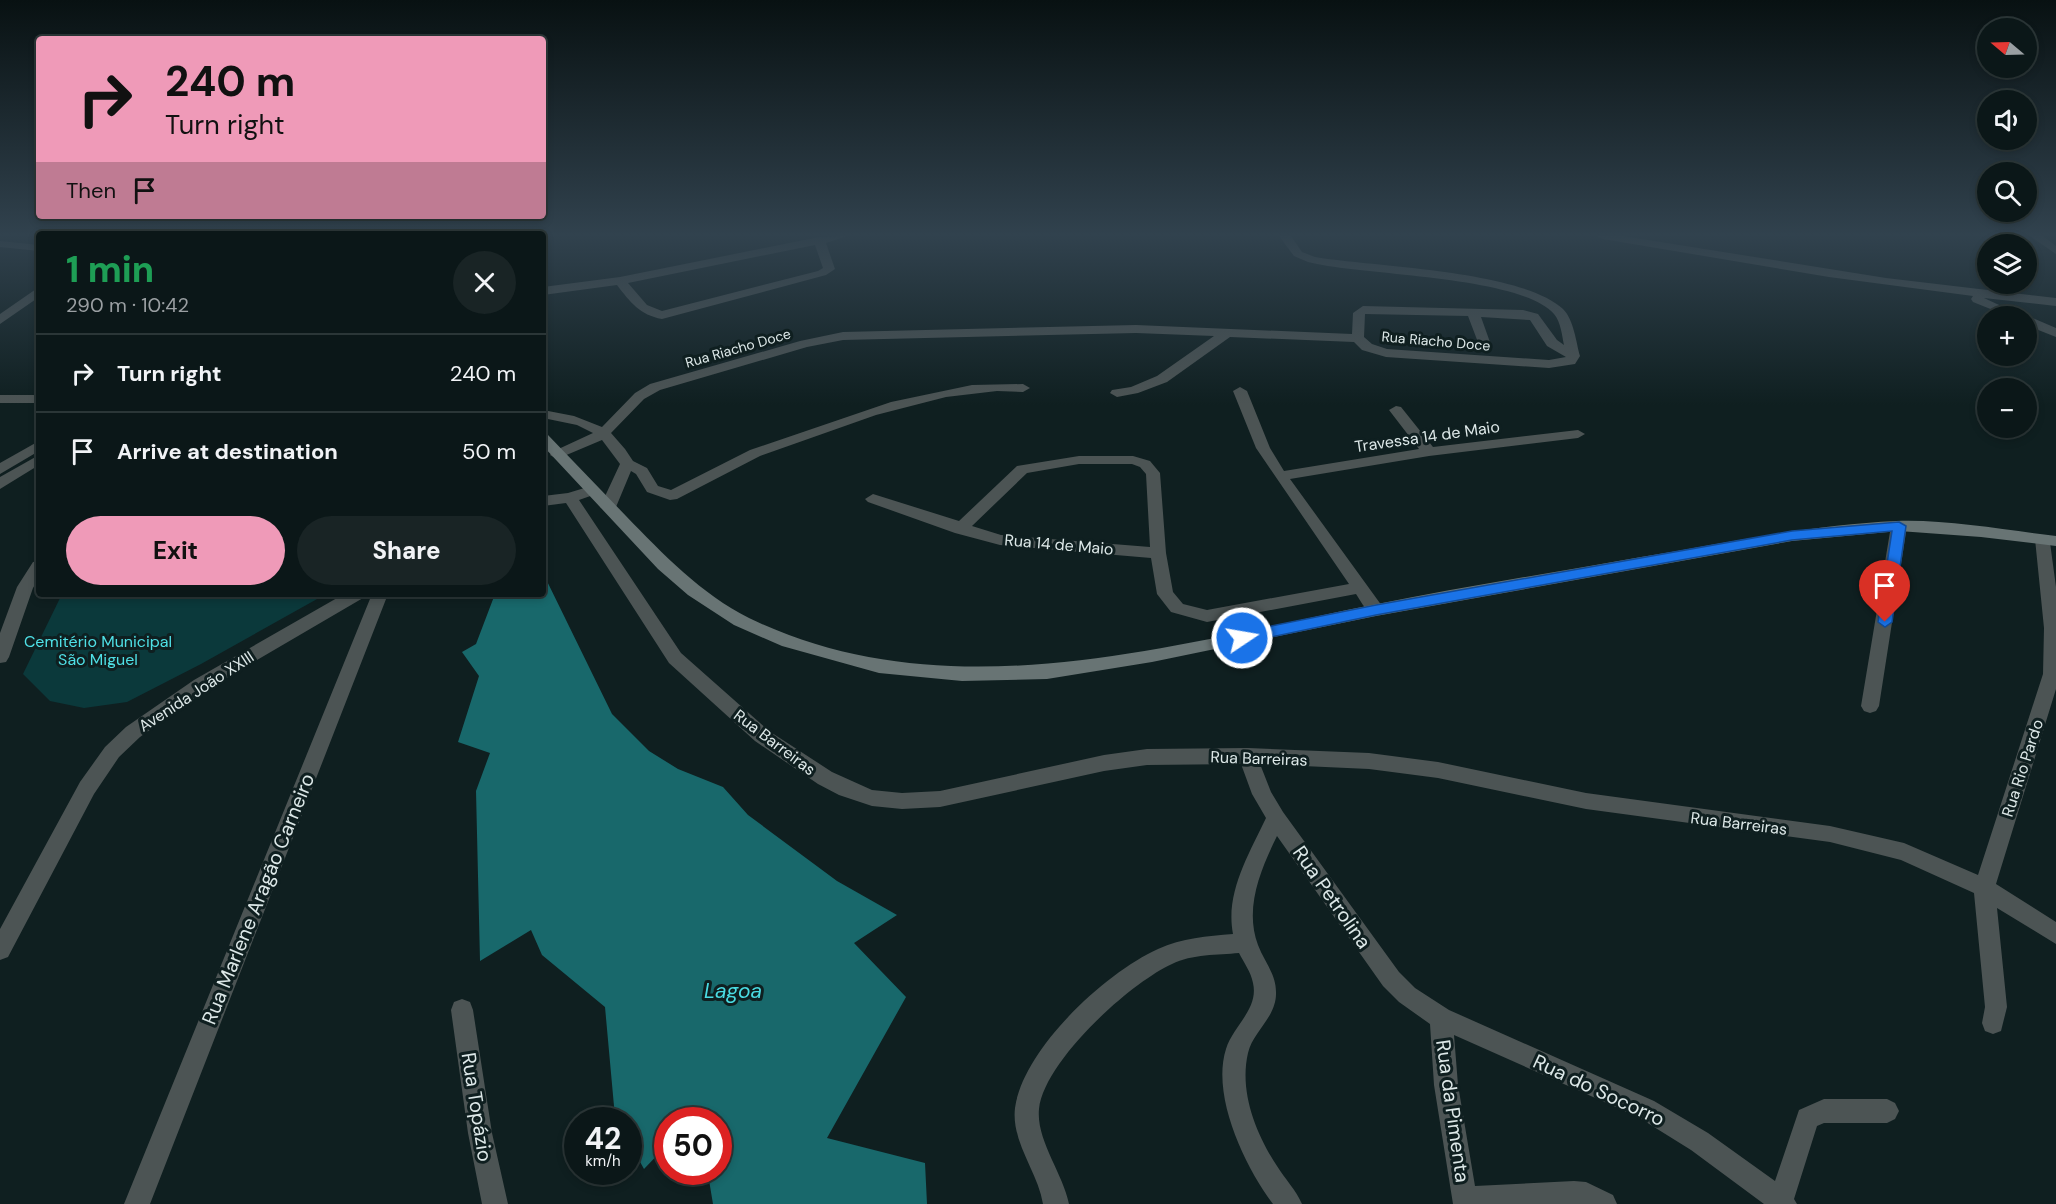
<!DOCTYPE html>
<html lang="en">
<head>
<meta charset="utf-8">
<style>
  :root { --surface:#0b1718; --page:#192425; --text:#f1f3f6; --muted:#9a9fa2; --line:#2b3637; --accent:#ef9ab8 }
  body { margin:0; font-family:"DM Sans",sans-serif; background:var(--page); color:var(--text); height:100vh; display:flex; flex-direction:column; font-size:22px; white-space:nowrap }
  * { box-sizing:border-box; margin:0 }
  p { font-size:20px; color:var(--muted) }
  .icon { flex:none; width:33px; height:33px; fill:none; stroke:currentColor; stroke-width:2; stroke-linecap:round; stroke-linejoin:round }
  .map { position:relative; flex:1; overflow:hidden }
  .side { position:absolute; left:36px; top:231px; width:510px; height:366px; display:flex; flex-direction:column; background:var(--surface); border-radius:6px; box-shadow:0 3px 9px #0003,0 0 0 2px var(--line) }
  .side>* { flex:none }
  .hud { position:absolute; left:36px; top:36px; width:510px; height:183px; border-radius:6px; box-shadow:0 3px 9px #0003,0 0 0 2px var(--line); background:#ef9ab8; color:#111; overflow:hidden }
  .needle { width:39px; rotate:289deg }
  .controls { position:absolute; left:1977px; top:18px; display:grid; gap:12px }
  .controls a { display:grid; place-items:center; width:60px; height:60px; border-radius:50%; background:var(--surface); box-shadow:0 3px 9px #0003,0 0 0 2px var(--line); font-size:30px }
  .speed { position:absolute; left:564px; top:1107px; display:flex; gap:12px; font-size:30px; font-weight:700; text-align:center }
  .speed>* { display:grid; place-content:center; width:78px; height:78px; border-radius:50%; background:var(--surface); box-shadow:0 3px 9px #0003,0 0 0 2px var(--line); line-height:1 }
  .speed small { font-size:15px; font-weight:400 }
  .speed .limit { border:9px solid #d22; background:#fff; color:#111 }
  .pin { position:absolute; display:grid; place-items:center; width:51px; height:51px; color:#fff; margin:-62px -26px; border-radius:50% 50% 50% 0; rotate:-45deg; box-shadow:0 0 6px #0007 }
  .pin .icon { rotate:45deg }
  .me { position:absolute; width:66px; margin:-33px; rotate:78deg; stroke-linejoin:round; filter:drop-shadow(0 0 4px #0008) }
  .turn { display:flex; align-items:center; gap:21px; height:126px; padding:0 30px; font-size:27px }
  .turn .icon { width:78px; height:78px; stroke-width:2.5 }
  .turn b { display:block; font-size:42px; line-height:51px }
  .then { display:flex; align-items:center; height:57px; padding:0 30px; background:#0003; gap:12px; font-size:22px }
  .round { display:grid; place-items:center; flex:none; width:63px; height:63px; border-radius:32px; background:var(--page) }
  .overview { display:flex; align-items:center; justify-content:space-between; height:102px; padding:0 30px }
  h1 { font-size:36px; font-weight:800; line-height:45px; color:#1e9e55 }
  .cta { display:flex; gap:12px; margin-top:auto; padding:12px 30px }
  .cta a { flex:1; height:69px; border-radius:36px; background:var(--accent); color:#111; font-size:24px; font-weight:800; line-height:69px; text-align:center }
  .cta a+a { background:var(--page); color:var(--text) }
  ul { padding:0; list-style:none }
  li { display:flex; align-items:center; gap:18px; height:78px; padding:0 30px; border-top:2px solid var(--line) }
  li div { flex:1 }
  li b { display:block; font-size:22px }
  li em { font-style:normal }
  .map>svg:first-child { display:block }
  .green { fill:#0b393b }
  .water { fill:#18686b }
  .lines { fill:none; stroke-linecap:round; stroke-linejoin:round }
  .minor { fill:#4c5454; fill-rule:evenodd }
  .secondary { fill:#687474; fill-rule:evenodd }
  .route { fill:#1a73e8; stroke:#114b97; stroke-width:1.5 }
  .labels { text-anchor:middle; stroke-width:6; stroke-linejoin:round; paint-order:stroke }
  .far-street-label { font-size:14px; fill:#dde8e8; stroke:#0f1f20 }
  .street-label { font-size:16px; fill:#dde8e8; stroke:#0f1f20 }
  .park-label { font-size:16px; fill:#4fe0e6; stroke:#0f1f20 }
  .near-street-label { font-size:20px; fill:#dde8e8; stroke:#0f1f20 }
  .near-water-label { font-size:21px; font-style:italic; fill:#4adce3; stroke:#0f1f20 }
</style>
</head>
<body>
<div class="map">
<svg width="2056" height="1204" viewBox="0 0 2056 1204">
  <rect width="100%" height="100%" fill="#0f1f20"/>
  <path class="green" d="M62 594H326L201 664 127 702 84 708 50 701 23 674Z"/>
  <path class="water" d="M543 573 612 714 649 751 678 769 723 787 748 815 837 881 897 915 854 943 906 997 827 1138 925 1163 927 1204H713L708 1174 706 1172H718V1120H668L667 1145 644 1169 629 1142 628 1120H617L615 1117 605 1007 542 955 531 930 480 961 476 791 490 753 458 742 479 676 462 652 476 644 495 594H543Z"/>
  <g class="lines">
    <path class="minor" d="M847 236 826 243 835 269 826 275 662 319C640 315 630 302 617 285L543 295V287L620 277 819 237ZM815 245 823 268 818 271 662 311 647 305 628 283Z
      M1279 236H1291L1302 252 1315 257C1374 267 1521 270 1563 309 1574 320 1576 342 1580 356L1575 364 1549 368 1386 357 1362 350 1354 342 1230 337 1167 382 1138 393 1117 397 1110 393 1112 390 1131 387 1157 376 1214 336 1136 333 843 340 807 347 660 390 644 399 611 433 625 449 633 461 647 468 658 486 671 490 750 450 891 402 972 385 1023 384 1030 388 1023 392 997 391 946 397 876 415 760 456 677 499 670 500 647 492 636 474 631 471 616 507 608 512 600 507 620 464 602 440 557 459 550 455 552 452 593 433 577 425 543 418V410L574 416 602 427 635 393 650 384 800 341 843 332 1136 325 1352 334 1353 313 1363 306 1523 310 1538 314 1557 340 1564 345C1562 336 1561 322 1554 314 1519 275 1363 276 1308 262L1294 256ZM1365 314 1468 316 1479 345 1485 349 1491 345 1481 317 1530 320 1547 346 1566 357 1549 360 1387 349 1372 344 1364 337Z
      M1597 236H1623L1886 278 2056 298V306L1984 298 2023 316H2008L1973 302 1971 299 1973 296 1829 277 1603 239Z
      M2030 236H2043L2056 246V254Z
      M0 241 39 245V251L0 247Z
      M39 287V297L0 324V314Z
      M2025 316 2030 317 2056 328V337L2026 325Z
      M1240 387 1247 391 1270 448 1284 471 1419 449 1389 410 1396 406 1401 407 1433 447 1578 430 1585 434 1578 438 1429 456 1290 479 1382 606 1384 610 1382 614C1368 618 1363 604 1356 594L1207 622 1171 612 1157 594 1151 558 1000 545 955 533 868 502 865 499 873 494 959 521 1017 466 1079 456H1133L1150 461 1160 473 1166 553 1173 592 1183 604 1207 610 1349 584 1256 448 1233 391ZM1079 464H1132L1140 467 1146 474 1150 547 1001 535 972 526 1027 473Z
      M0 395H39V403H0Z
      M39 441V451L0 474V463Z
      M39 455V465L0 489V477Z
      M591 486 598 491 596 494 579 500 681 653 769 731 832 772 872 790 902 793 940 791 1104 755 1147 749 1248 748 1369 753 1438 762 1586 793 1830 826 1904 843 1978 875 2043 674 2044 628 2035 539 2037 535H2049L2056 587V689L1996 884 2056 922V944L1997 908 2007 1007 2001 1031 1993 1034 1985 1031 1982 1023 1985 1007 1974 893 1901 860 1830 842 1586 809 1438 778 1369 769 1260 764 1271 792 1283 812 1399 972 1415 988 1449 1010 1654 1101 1708 1133 1775 1181 1799 1110 1824 1099H1887L1895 1103 1899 1111 1895 1119 1887 1123H1824L1817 1126 1794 1199 1797 1204H1764L1691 1150 1638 1117 1454 1035 1458 1085 1475 1186 1574 1181 1586 1182 1613 1195 1617 1204H1453L1434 1085 1430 1024 1399 1002 1383 986 1277 836C1261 869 1244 908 1258 945 1264 961 1276 974 1276 992 1277 1017 1253 1031 1248 1053 1239 1092 1256 1134 1277 1166 1285 1179 1296 1190 1302 1204H1273C1245 1167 1211 1096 1226 1049 1233 1026 1259 1009 1253 983 1251 972 1244 963 1239 953 1218 955 1192 954 1172 964 1130 983 1044 1061 1039 1109 1036 1140 1063 1173 1069 1204H1043C1038 1172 1011 1142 1015 1108 1023 1049 1105 973 1158 949 1182 938 1207 936 1233 934 1225 893 1249 854 1266 818L1252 794 1241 764 1147 765 1104 771 940 807 902 809 872 806 839 795 818 784 755 741 669 663 566 503 543 506V496L568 493Z
      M1899 521 1907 526 1879 706 1876 711 1870 713 1864 711 1861 706 1891 526Z
      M39 561V578L33 588 9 657 6 662 0 663V633L17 587 33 562Z
      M344 594H365L363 598 206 690 140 737 119 757 94 794 8 957 0 960V929L80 782 105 747 126 727 194 680Z
      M372 594H388L150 1204H124Z
      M462 999 470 1002 473 1010 492 1133 508 1204H482L468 1133 451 1010 454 1002Z"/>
    <path class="secondary" d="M543 434 548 435C574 462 600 489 626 516 663 554 701 594 749 618 947 714 1170 645 1372 605 1461 587 1551 573 1641 557 1726 543 1810 525 1896 521 1945 519 2006 530 2056 536V546L1981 537 1899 531 1792 541 1376 616 1152 662 1047 679 962 681 879 673 782 646 734 625 688 595 658 569 543 446Z"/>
  </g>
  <linearGradient id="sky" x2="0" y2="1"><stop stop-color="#081112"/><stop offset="0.58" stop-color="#31424e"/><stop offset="1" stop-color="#31424e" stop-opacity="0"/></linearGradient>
  <rect width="2056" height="405" fill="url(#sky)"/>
  <path class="route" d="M1899 522 1906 526 1892 622 1885 627 1878 622 1892 531 1792 540 1376 615 1242 643 1235 638 1242 632 1376 605 1792 531Z"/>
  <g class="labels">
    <g class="far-street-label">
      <text transform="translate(1436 341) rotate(5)" y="5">Rua Riacho Doce</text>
      <text transform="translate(738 348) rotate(-16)" y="5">Rua Riacho Doce</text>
    </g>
    <g class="street-label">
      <text transform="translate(1427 436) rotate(-8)" y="6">Travessa 14 de Maio</text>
      <text transform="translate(1059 544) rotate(5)" y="6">Rua 14 de Maio</text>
      <text transform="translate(196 691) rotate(-33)" y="6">Avenida João XXIII</text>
      <text transform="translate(775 742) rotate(37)" y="6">Rua Barreiras</text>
      <text transform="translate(1259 758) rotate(2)" y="6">Rua Barreiras</text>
      <text transform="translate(2022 768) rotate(-72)" y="6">Rua Rio Pardo</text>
      <text transform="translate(1739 823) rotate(7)" y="6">Rua Barreiras</text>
    </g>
    <g class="park-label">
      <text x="98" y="647">Cemitério Municipal<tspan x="98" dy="18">São Miguel</tspan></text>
    </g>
    <g class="near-street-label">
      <text transform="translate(1332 897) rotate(55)" y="7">Rua Petrolina</text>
      <text transform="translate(258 899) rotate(-68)" y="7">Rua Marlene Aragão Carneiro</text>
      <text transform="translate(1599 1090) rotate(25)" y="7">Rua do Socorro</text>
      <text transform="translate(477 1107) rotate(81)" y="7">Rua Topázio</text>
      <text transform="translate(1453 1111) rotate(82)" y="7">Rua da Pimenta</text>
    </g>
    <g class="near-water-label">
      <text x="733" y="998">Lagoa</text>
    </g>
  </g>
</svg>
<div class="controls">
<a><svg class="needle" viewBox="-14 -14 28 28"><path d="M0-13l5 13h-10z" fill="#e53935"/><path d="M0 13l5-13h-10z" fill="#9a9fa2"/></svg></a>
<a><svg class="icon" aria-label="sound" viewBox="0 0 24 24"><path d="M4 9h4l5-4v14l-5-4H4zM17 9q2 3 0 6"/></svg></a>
<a><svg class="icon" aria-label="search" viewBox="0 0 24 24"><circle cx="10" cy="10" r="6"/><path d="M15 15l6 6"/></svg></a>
<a><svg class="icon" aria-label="layers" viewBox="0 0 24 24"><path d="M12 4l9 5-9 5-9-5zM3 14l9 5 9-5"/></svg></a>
<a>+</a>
<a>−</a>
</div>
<div class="speed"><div>42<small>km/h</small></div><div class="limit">50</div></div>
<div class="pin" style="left:1885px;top:622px;background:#d93025"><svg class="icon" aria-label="arrive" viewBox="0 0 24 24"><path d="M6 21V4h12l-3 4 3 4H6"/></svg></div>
<svg class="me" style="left:1242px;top:638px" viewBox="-20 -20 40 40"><circle r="17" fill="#1a73e8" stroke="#fff" stroke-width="3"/><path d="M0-11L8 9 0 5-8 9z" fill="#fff"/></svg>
<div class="hud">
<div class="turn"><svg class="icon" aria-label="right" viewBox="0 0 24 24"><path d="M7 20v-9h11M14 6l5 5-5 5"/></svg><div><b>240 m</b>Turn right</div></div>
<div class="then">Then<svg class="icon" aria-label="arrive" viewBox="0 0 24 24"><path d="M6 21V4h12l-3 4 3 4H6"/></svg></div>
</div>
<section class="side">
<div class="overview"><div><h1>1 min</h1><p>290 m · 10:42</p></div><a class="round"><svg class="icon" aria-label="close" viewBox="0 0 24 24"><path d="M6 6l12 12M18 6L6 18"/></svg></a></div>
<ul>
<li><svg class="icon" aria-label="right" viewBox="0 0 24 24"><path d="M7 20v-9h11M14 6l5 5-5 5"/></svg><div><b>Turn right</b></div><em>240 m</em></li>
<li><svg class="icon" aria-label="arrive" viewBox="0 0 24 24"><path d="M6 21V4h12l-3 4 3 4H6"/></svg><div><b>Arrive at destination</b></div><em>50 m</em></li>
</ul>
<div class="cta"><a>Exit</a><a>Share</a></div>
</section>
</div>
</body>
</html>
